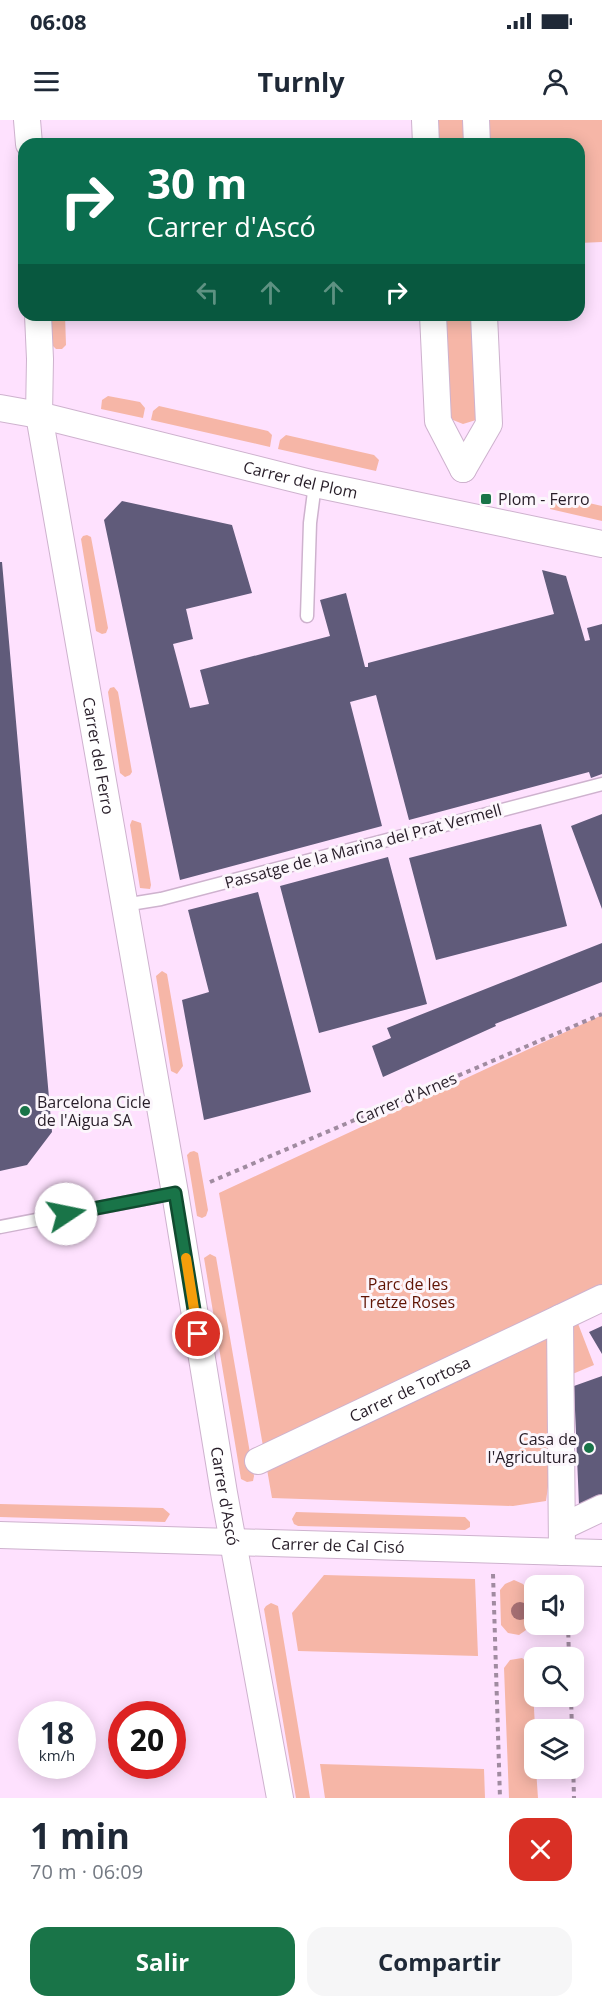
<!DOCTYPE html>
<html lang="es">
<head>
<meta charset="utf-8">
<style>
  :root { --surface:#fff; --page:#f6f6f7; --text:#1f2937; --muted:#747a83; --accent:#197448 }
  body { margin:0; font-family:"Open Sans",sans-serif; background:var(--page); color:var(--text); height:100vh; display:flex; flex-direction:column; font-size:22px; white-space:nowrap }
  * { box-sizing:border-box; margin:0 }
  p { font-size:20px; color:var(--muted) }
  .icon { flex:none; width:33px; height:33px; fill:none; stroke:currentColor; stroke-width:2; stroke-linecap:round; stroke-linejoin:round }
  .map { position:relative; height:1678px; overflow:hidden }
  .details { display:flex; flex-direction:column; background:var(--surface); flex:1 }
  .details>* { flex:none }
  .banner { position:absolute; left:18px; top:18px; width:567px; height:183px; border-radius:18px; box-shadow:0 3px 15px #0003; background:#0b6e4f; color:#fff; overflow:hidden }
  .fabs { position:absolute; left:524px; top:1455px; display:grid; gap:12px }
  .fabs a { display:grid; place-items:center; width:60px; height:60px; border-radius:12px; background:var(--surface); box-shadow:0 3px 15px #0003; font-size:30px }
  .speed { position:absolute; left:18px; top:1581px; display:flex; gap:12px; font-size:30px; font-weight:700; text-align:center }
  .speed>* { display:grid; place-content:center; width:78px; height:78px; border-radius:50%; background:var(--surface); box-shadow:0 3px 15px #0003; line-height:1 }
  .speed small { font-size:15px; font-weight:400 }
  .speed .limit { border:9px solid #d22; background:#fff; color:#111 }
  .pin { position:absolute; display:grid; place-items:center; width:51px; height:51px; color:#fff; margin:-26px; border:3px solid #fff; border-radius:50%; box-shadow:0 2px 6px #0007 }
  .me { position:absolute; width:66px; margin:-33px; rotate:79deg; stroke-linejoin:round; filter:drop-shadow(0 0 4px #0008) }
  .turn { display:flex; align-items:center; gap:21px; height:126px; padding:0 30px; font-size:27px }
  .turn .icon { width:78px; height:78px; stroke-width:2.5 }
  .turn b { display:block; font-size:42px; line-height:51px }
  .lanes { display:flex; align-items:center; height:57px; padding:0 30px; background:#0003; justify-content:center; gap:30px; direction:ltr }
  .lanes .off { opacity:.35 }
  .round { display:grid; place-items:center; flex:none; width:63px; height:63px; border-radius:18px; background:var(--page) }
  .headline { display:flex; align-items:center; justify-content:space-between; height:102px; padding:0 30px }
  h1 { font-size:36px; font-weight:700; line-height:45px }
  .action { display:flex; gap:12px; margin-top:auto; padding:12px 30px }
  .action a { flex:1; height:69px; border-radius:18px; background:var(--accent); color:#fff; font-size:24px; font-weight:700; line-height:69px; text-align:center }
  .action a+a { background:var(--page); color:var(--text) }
  .status { display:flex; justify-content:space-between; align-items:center; height:42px; padding:0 30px; background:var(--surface); direction:ltr }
  .status svg { height:16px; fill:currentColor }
  header { display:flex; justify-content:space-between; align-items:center; height:78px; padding:0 30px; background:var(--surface); font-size:27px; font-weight:700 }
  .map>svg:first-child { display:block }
  .green { fill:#f6b6a7 }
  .building { fill:#605b7a }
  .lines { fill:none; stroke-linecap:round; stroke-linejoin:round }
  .lane-casing { stroke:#ceb2ce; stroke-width:15 }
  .street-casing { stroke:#ceb2ce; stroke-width:28 }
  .path { stroke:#a08ba0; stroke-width:4; stroke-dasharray:4.5 4.5; stroke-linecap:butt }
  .lane { stroke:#fff; stroke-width:12 }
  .street { stroke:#fff; stroke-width:26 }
  .tree { fill:#a77074 }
  .route-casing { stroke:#104b2f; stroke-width:15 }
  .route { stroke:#197448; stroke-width:10 }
  .slow { stroke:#f59e0b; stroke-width:10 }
  .poi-dot { fill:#197448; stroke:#fcf6fc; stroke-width:2 }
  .labels { text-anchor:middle; stroke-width:6; stroke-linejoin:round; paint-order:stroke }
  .street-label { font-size:16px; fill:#271d28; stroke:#fcf6fc }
  .poi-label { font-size:16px; fill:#271d28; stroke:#fcf6fc; text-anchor:start }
  .park-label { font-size:16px; fill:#601404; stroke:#fcf6fc }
</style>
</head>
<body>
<div class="status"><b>06:08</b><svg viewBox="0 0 49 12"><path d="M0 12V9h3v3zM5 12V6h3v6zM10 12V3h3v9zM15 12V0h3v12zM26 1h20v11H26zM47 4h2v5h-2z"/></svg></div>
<header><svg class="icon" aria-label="menu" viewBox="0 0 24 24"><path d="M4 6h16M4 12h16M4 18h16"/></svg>Turnly<svg class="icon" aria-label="person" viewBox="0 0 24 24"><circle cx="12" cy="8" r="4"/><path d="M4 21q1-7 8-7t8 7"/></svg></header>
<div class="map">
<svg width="602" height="1678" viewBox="0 0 602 1678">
  <rect width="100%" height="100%" fill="#fee1fe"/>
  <path class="green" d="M433 0H468C468 26 449 29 433 12Z
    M484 0H602V122L579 123V24H485Z
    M52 195H65L66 225 62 229H56L52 225Z
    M446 195H475L481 291 476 300 463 304 453 300 446 293 444 200Z
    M108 276 140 282 145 288 143 298 101 289 102 280Z
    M159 286 268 311 272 315 270 327 151 300 153 291Z
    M286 315 374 335 379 340 376 351 278 329 280 320Z
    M558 376 602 386V401L550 389 552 380Z
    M87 415 91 417 108 508 106 513 102 514 96 511 81 419 83 416Z
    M114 567 118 572 132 652 130 655 125 657 120 653 108 572 110 568Z
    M132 700 141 703 151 765 150 769 140 768 130 705Z
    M162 851 167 854 183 946 177 954 171 951 156 856Z
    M602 895V1189L577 1201 594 1245 563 1258 546 1381 513 1386 272 1378 219 1073Z
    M194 1031 198 1033 208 1090 206 1096 202 1098 197 1096 187 1035 190 1032Z
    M210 1134 216 1137 254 1356 253 1361 247 1362 241 1359 204 1138Z
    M0 1384 163 1388 170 1394 165 1402 0 1397Z
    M296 1392 465 1397 470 1402V1407L465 1410 298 1406 294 1404 292 1399Z
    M324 1455 475 1459 478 1536 298 1531 292 1493Z
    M514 1460 523 1464 528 1470 530 1503 526 1510 519 1515 508 1513 501 1505 500 1470 505 1464Z
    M271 1483 278 1486 310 1678H296L264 1489 266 1486Z
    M522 1538 532 1546 535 1609 534 1648 536 1649 538 1678H509L504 1548 510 1540Z
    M320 1644 484 1649 485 1678H325Z"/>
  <path class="building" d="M122 381 232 405 252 473 186 489 193 519 173 524 190 588 209 584 200 550 330 516 320 480 346 473 365 547H368V543L554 494 542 450 566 456 585 521 590 520 587 508 602 504V654L591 658 589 652 409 700 376 575 350 582 382 706 180 760 104 400Z
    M0 442H2L52 1012 27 1045 0 1051Z
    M602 694V789L571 706Z
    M541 704 567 806 436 840 409 738Z
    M388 737 427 884 319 913 280 766Z
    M258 772 311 972 204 1000 182 880 209 872 188 790Z
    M602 823V862L495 904 496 906 383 957 372 926 391 918 387 908Z
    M602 1206V1234L589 1212Z
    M602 1256V1376L579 1385 574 1266Z"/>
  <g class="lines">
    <g class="lane-casing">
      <path id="lane" d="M307 496 310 403 315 364
        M124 785 161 779 602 664
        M0 1107 175 1073"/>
    </g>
    <g class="street-casing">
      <g id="street">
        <path d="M27 0 29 24"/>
        <path d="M425 0 426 24"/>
        <path d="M476 0 477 24"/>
        <path id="s1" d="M38 195 40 239 39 295 175 1073 224 1373 280 1678"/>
        <path d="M433 195 438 301 463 349"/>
        <path id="s2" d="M0 288 39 295 315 364 602 424"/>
        <path d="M463 349 489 304 484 195"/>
        <path id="s3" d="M258 1341 560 1198"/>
        <path d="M562 1407 602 1388"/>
        <path id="s4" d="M0 1415 602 1433"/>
        <path d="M562 1432 560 1198 602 1178"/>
      </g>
    </g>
    <path class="path" d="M210 1062 602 894
      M493 1454 500 1678
      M568 1504 569 1538
      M571 1576 572 1610
      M573 1640 574 1678"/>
    <use href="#lane" class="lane"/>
    <use href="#street" class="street"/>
  </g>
  <circle class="tree" cx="520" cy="1491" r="9"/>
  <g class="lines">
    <g class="route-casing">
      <path id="route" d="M66 1094 175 1073 198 1214"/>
    </g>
    <use href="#route" class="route"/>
    <path class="slow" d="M186 1138 194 1189"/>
  </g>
  <g class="poi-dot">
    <rect x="480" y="373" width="12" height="12" rx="3"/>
    <circle cx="25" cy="991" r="6"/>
    <circle cx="589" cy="1328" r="6"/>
  </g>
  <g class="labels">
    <g class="street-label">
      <text dy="6" stroke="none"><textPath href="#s2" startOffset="309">Carrer del Plom</textPath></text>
      <text dy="6" stroke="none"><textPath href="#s1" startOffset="446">Carrer del Ferro</textPath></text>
      <text transform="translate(363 726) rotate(-15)" y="6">Passatge de la Marina del Prat Vermell</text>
      <text transform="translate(406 978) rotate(-23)" y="6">Carrer d'Arnes</text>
      <text dy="6" stroke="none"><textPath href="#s3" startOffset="168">Carrer de Tortosa</textPath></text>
      <text dy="6" stroke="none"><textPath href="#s1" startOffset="1197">Carrer d'Ascó</textPath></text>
      <text dy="6" stroke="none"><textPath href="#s4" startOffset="338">Carrer de Cal Cisó</textPath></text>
    </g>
    <g class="poi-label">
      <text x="498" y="385">Plom - Ferro</text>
      <text x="37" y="988">Barcelona Cicle<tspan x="37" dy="18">de l'Aigua SA</tspan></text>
      <text x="577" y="1325" text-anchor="end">Casa de<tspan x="577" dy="18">l'Agricultura</tspan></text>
    </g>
    <g class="park-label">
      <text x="408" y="1170">Parc de les<tspan x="408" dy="18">Tretze Roses</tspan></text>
    </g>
  </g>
</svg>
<div class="fabs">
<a><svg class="icon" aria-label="sound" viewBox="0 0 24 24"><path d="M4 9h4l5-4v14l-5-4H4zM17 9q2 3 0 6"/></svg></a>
<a><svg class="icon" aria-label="search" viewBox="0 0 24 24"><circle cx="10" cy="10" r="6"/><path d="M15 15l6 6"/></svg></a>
<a><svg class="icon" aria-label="layers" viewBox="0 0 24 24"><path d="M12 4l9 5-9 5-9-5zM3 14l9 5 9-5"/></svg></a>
</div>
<div class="speed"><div>18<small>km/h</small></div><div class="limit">20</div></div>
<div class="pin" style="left:198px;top:1214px;background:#d93025"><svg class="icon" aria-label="arrive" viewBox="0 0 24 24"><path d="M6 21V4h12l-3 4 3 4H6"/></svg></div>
<svg class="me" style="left:66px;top:1094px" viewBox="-20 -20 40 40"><circle r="19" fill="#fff"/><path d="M0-13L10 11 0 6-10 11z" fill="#197448"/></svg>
<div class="banner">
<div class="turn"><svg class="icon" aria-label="right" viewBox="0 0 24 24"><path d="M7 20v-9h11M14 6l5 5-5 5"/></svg><div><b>30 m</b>Carrer d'Ascó</div></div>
<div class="lanes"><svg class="icon off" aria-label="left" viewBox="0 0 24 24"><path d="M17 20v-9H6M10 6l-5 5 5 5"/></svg><svg class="icon off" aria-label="ahead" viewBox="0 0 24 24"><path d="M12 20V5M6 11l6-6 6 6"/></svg><svg class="icon off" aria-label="ahead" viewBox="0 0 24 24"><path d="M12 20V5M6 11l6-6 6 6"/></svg><svg class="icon" aria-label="right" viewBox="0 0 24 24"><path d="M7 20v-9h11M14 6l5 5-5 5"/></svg></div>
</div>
</div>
<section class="details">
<div class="headline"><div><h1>1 min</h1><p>70 m · 06:09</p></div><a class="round" style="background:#d93025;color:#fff"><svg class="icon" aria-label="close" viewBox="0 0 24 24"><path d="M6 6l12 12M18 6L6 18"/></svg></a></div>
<div class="action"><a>Salir</a><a>Compartir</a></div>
</section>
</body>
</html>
